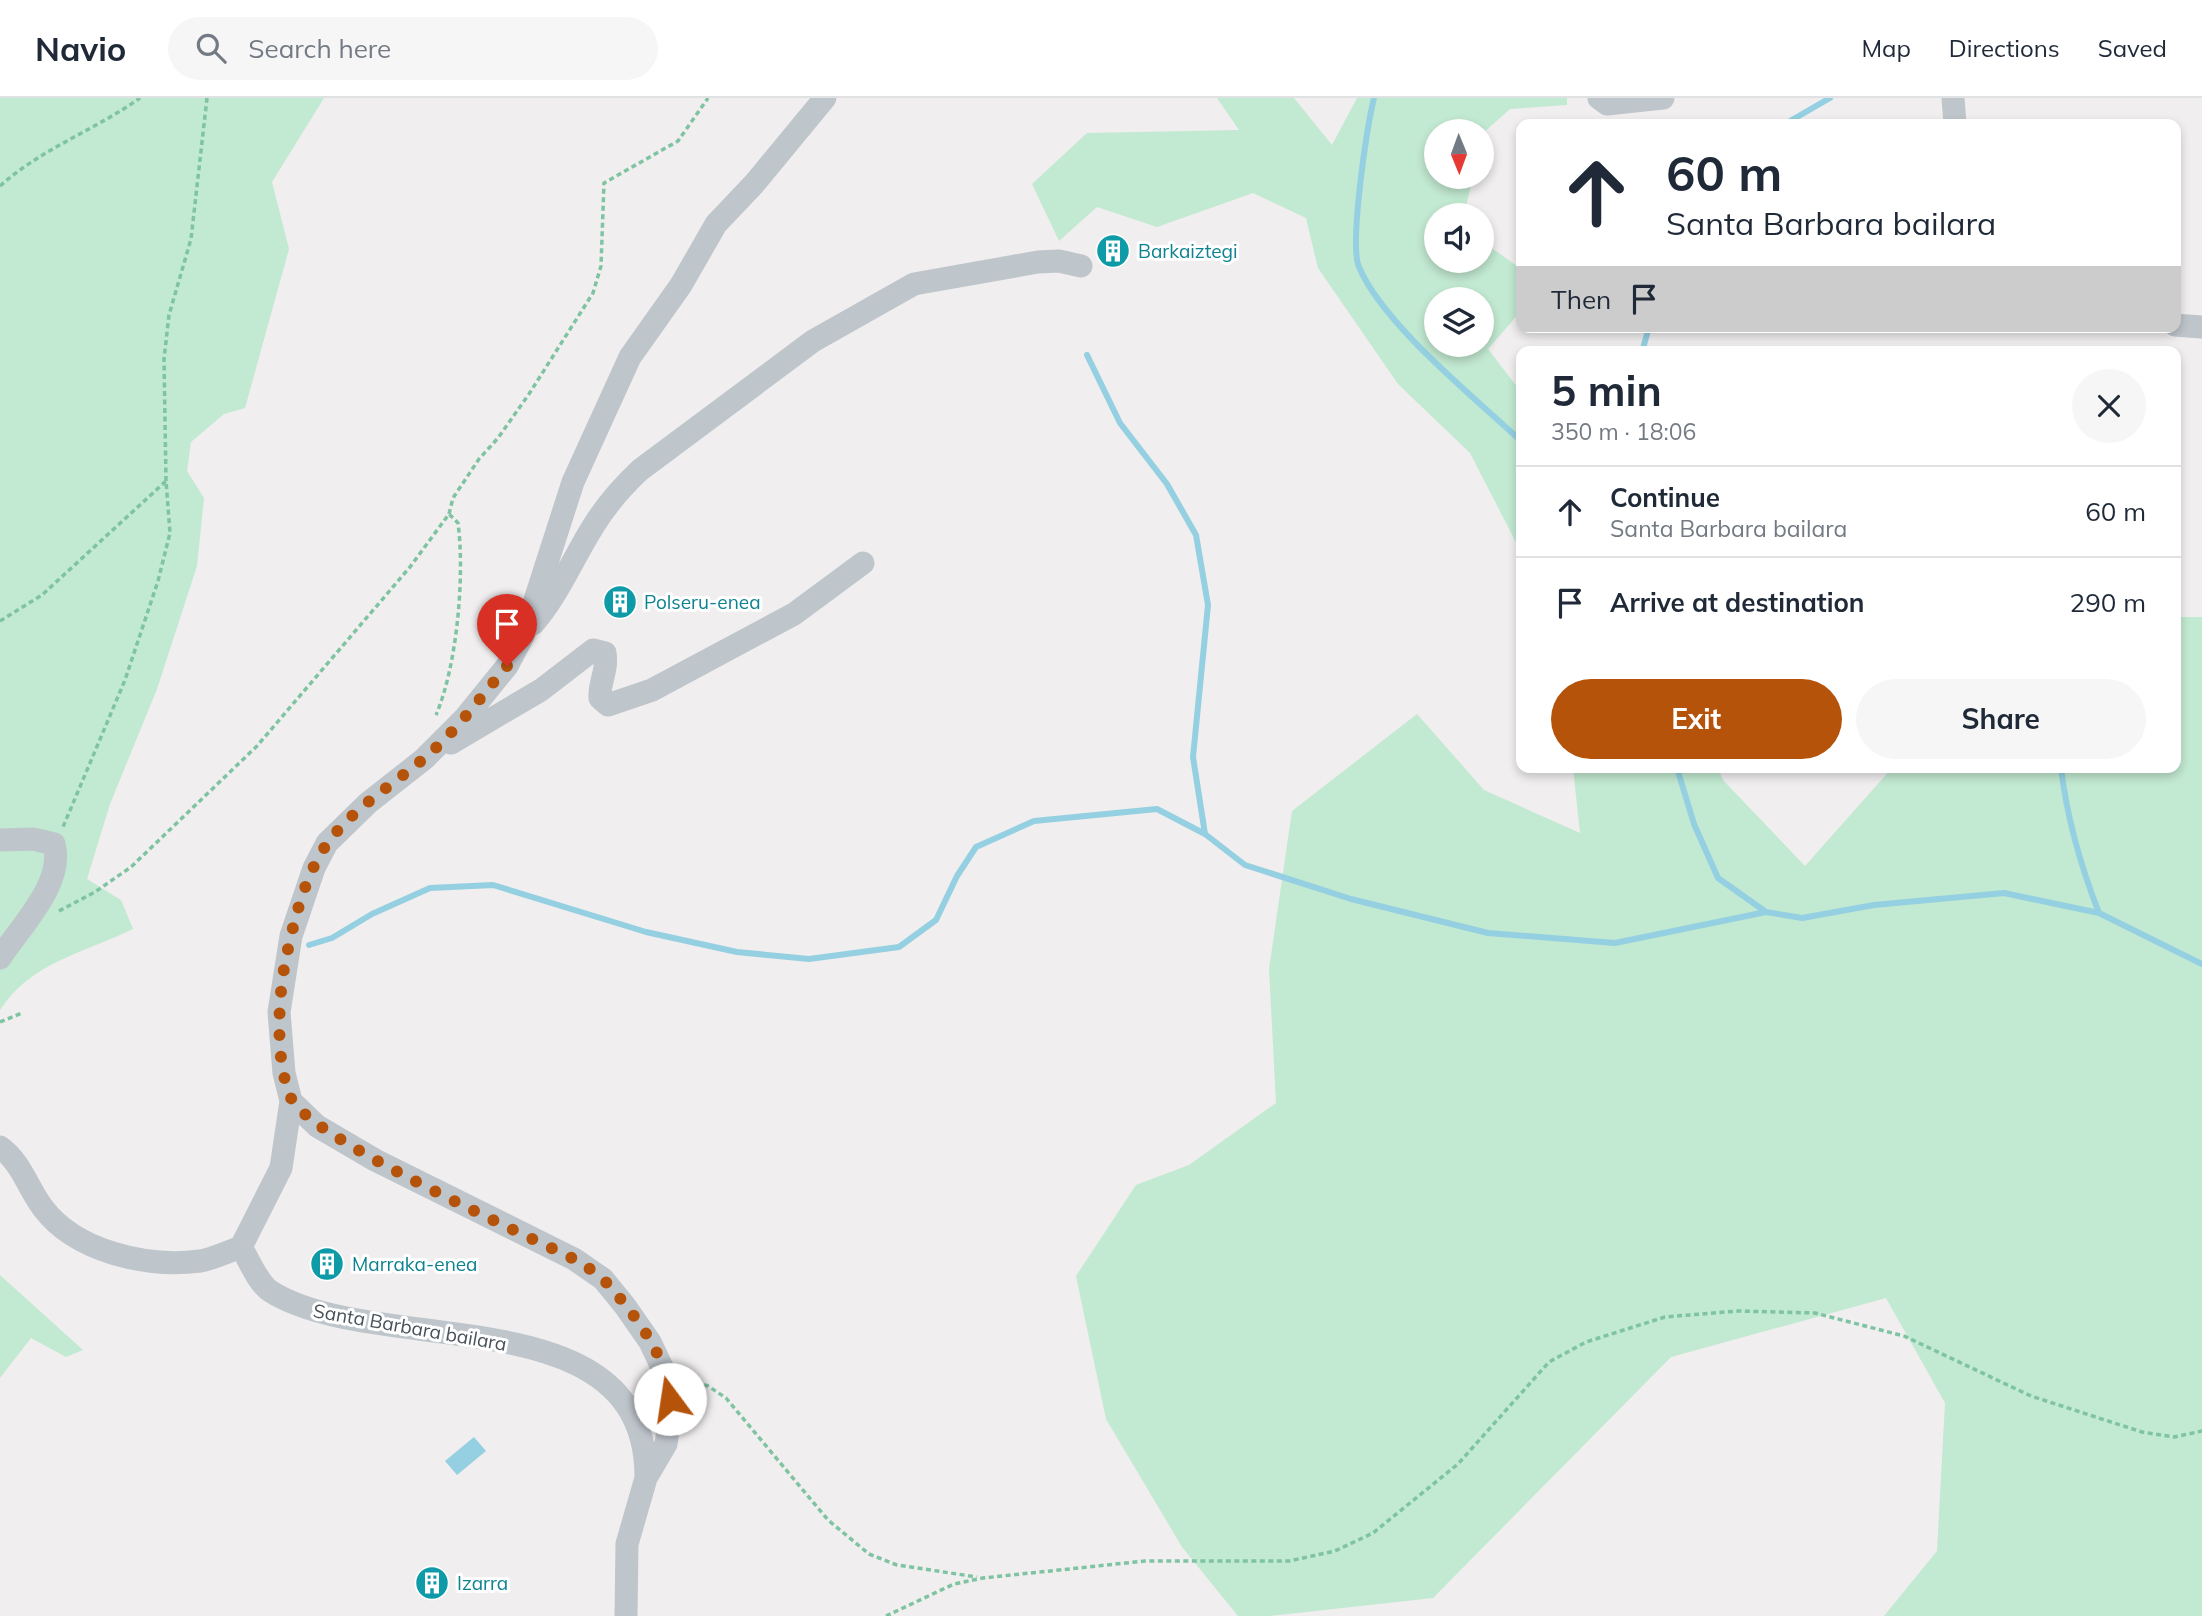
<!DOCTYPE html>
<html lang="en">
<head>
<meta charset="utf-8">
<style>
  :root { --surface:#fff; --page:#f6f6f7; --text:#1f2937; --muted:#747a83; --line:#e0e1e3; --accent:#b45309 }
  body { margin:0; font-family:Mulish,sans-serif; background:var(--page); color:var(--text); height:100vh; display:flex; flex-direction:column; font-size:26px; white-space:nowrap }
  * { box-sizing:border-box; margin:0 }
  p { font-size:23px; color:var(--muted) }
  .icon { flex:none; width:38px; height:38px; fill:none; stroke:currentColor; stroke-width:2; stroke-linecap:round; stroke-linejoin:round }
  .map { position:relative; flex:1; overflow:hidden }
  .sheet { position:absolute; left:1516px; top:248px; width:665px; height:427px; display:flex; flex-direction:column; background:var(--surface); border-radius:14px; box-shadow:0 4px 10px #0003 }
  .sheet>* { flex:none }
  .hud { position:absolute; left:1516px; top:21px; width:665px; height:214px; border-radius:14px; box-shadow:0 4px 10px #0003; background:#fff; color:var(--text); overflow:hidden }
  .needle { width:46px; rotate:179deg }
  .tools { position:absolute; left:1424px; top:21px; display:grid; gap:14px }
  .tools a { display:grid; place-items:center; width:70px; height:70px; border-radius:50%; background:var(--surface); box-shadow:0 4px 10px #0003; font-size:35px }
  .pin { position:absolute; display:grid; place-items:center; width:60px; height:60px; color:#fff; margin:-72px -30px; border-radius:50% 50% 50% 0; rotate:-45deg; box-shadow:0 0 7px #0007 }
  .pin .icon { rotate:45deg }
  .me { position:absolute; width:77px; margin:-38px; rotate:346deg; stroke-linejoin:round; filter:drop-shadow(0 0 5px #0008) }
  .turn { display:flex; align-items:center; gap:24px; height:147px; padding:0 35px; font-size:32px }
  .turn .icon { width:91px; height:91px; stroke-width:2.5 }
  .turn b { display:block; font-size:49px; line-height:60px }
  .then { display:flex; align-items:center; height:66px; padding:0 35px; background:#0003; gap:14px; font-size:26px }
  .round { display:grid; place-items:center; flex:none; width:74px; height:74px; border-radius:37px; background:var(--page) }
  .headline { display:flex; align-items:center; justify-content:space-between; height:119px; padding:0 35px }
  h1 { font-size:42px; font-weight:700; line-height:52px }
  .action { display:flex; gap:14px; margin-top:auto; padding:14px 35px }
  .action a { flex:1; height:80px; border-radius:42px; background:var(--accent); color:#fff; font-size:28px; font-weight:700; line-height:80px; text-align:center }
  .action a+a { background:var(--page); color:var(--text) }
  ul { padding:0; list-style:none }
  li { display:flex; align-items:center; gap:21px; height:91px; padding:0 35px; border-top:2px solid var(--line) }
  li div { flex:1 }
  li b { display:block; font-size:26px }
  li em { font-style:normal }
  header { display:flex; align-items:center; gap:42px; box-sizing:border-box; height:98px; padding:0 35px; background:var(--surface); border-bottom:2px solid var(--line) }
  header strong { font-size:33px }
  nav { display:flex; gap:38px; margin-inline-start:auto; font-size:24px }
  .search { width:490px; height:63px; background:var(--page); display:flex; align-items:center; gap:18px; box-sizing:border-box; padding:0 24px; border-radius:38px; color:var(--muted); font-size:26px }
  .map>svg:first-child { display:block }
  .green { fill:#c2e9d1; fill-rule:evenodd }
  .water { fill:#94d0e1 }
  .lines { fill:none; stroke-linecap:round; stroke-linejoin:round }
  .stream { stroke:#94d0e1; stroke-width:6 }
  .path { stroke:#7ec3a2; stroke-width:3.5; stroke-dasharray:5 3.5; stroke-linecap:butt }
  .minor { stroke:#bec5cb; stroke-width:23 }
  .route { stroke:#b45309; stroke-width:12; stroke-dasharray:0 21.6 }
  .labels { text-anchor:middle; stroke-width:6; stroke-linejoin:round; paint-order:stroke }
  .culture-label { font-size:19px; fill:#0d838f; stroke:#fff; text-anchor:start }
  .street-label { font-size:19px; fill:#495159; stroke:#fff }
</style>
</head>
<body>
<header>
<strong>Navio</strong>
<div class="search"><svg class="icon" aria-label="search" viewBox="0 0 24 24"><circle cx="10" cy="10" r="6"/><path d="M15 15l6 6"/></svg>Search here</div>
<nav><a>Map</a><a>Directions</a><a>Saved</a></nav>
</header>
<div class="map">
<svg width="2202" height="1518" viewBox="0 0 2202 1518">
  <rect width="100%" height="100%" fill="#f0eeee"/>
  <path class="green" d="M0 0H324L272 84 289 151 245 310 224 316 191 344 187 373 204 400 197 468 157 591 110 706 87 781 121 802 133 831C84 855 31 864 0 912Z
    M1217 0H1294L1332 47 1357 0H1567V7L1510 11 1482 36V33H1437V79H1473L1464 117H1437V163H1482V143L1521 171V213L1488 251 1521 294V454L1470 355 1398 286 1318 170 1306 120 1253 95 1157 129 1097 109 1059 143 1032 86 1087 35 1239 32ZM1437 201H1482V247H1437Z
    M2175 519H2202V1518H1884L1937 1453 1945 1305 1886 1200 1671 1259 1433 1500 1269 1518H1238L1182 1449 1106 1321 1076 1178 1136 1087 1189 1067 1276 1005 1269 871 1292 713 1417 616 1484 692 1580 735 1573 670H1718L1723 682 1805 768 1892 670H2175Z
    M0 1177 83 1252 66 1259 31 1240 0 1280Z"/>
  <path class="water" d="M474 1339 486 1353 457 1377 445 1363Z"/>
  <g class="lines">
    <path class="stream" d="M1374 0C1367 29 1349 146 1359 169 1383 226 1474 299 1521 343
      M1785 26 1830 0
      M1642 254 1649 229
      M1087 257 1120 325 1167 386 1196 437 1208 507 1193 659 1205 736 1245 767 1351 801 1488 835 1615 845 1766 814
      M1677 670 1694 726 1718 780 1766 814 1802 820 1874 807 2004 795 2099 815 2202 866
      M2061 670C2067 720 2081 769 2099 815
      M309 847 332 840 372 816 430 790 493 787 646 834 737 854 809 861 899 849 936 822 957 778 976 749 1034 723 1157 711 1205 736"/>
    <path class="path" d="M0 88C41 51 95 32 140 0
      M166 383 164 261 169 217 191 141 207 0
      M449 416 453 400 479 361 498 340 529 296 593 195 601 168 604 85 678 43 708 0
      M0 523 42 497 166 383 170 435 158 483 125 582 63 729
      M59 813 95 794 131 769 257 648 410 469 449 416 458 425C465 478 457 568 436 617
      M0 924 22 915
      M688 1281 708 1288 726 1300 828 1422 869 1456 897 1467 977 1479
      M886 1518 954 1486 983 1480 1145 1463H1289L1335 1453 1373 1435 1458 1366 1549 1264 1586 1244 1665 1219 1738 1213 1815 1215 1904 1238 2031 1298 2142 1334 2174 1339 2202 1333"/>
    <path class="minor" d="M1599 0 1607 6 1663 0
      M1953 0 1955 26
      M2175 227 2202 229
      M533 526C559 496 573 460 594 427 607 406 622 389 640 372L813 243 914 186 1038 164 1059 163 1081 168
      M451 645 541 592 593 552 605 555C608 572 599 584 600 600L608 607 652 592 794 516 863 465
      M0 742 33 741 54 746C65 785 20 829 0 860
      M291 1003 281 1070 241 1149C249 1162 258 1185 270 1193 377 1261 647 1195 646 1380
      M0 1049C22 1065 27 1089 43 1110 76 1154 148 1170 200 1163 213 1161 227 1154 241 1149
      M626 1518 627 1446 646 1380 666 1346 670 1319 669 1284 650 1244 625 1208 603 1181 574 1161 375 1062 317 1028 291 1003 284 975 279 914 291 838 314 770 327 745 368 705 424 661 464 621 507 568 524 536 573 384 630 259 681 187 716 126 754 86 825 0"/>
  </g>
  <g class="lines">
    <path class="route" d="M507 568C480 600 455 635 422 662 391 688 351 712 327 746 304 778 293 827 285 865 278 903 275 964 291 1000 308 1039 526 1137 574 1161 584 1168 597 1174 605 1183 633 1214 669 1260 670 1301"/>
  </g>
  <defs>
    <g id="building-disc" transform="scale(1.75)"><circle r="9.5" fill="#0f9aa8" stroke="#fff"/><path d="M-4-6H4V6H1V3H-1V6H-4ZM-2.5-4.3h1.7v1.8h-1.7ZM.8-4.3h1.7v1.8H.8ZM-2.5-1h1.7V.8h-1.7ZM.8-1h1.7V.8H.8Z" fill="#fff"/></g>
  </defs>
  <g fill-rule="evenodd">
    <use href="#building-disc" x="1113" y="153"/>
    <use href="#building-disc" x="620" y="504"/>
    <use href="#building-disc" x="327" y="1166"/>
    <use href="#building-disc" x="432" y="1485"/>
  </g>
  <g class="labels">
    <g class="culture-label">
      <text x="1138" y="160">Barkaiztegi</text>
      <text x="644" y="511">Polseru-enea</text>
      <text x="352" y="1173">Marraka-enea</text>
      <text x="457" y="1492">Izarra</text>
    </g>
    <g class="street-label">
      <text transform="translate(410 1229) rotate(10)" y="7">Santa Barbara bailara</text>
    </g>
  </g>
</svg>
<div class="tools">
<a><svg class="needle" viewBox="-14 -14 28 28"><path d="M0-13l5 13h-10z" fill="#e53935"/><path d="M0 13l5-13h-10z" fill="#747a83"/></svg></a>
<a><svg class="icon" aria-label="sound" viewBox="0 0 24 24"><path d="M4 9h4l5-4v14l-5-4H4zM17 9q2 3 0 6"/></svg></a>
<a><svg class="icon" aria-label="layers" viewBox="0 0 24 24"><path d="M12 4l9 5-9 5-9-5zM3 14l9 5 9-5"/></svg></a>
</div>
<div class="pin" style="left:507px;top:568px;background:#d93025"><svg class="icon" aria-label="arrive" viewBox="0 0 24 24"><path d="M6 21V4h12l-3 4 3 4H6"/></svg></div>
<svg class="me" style="left:670px;top:1301px" viewBox="-20 -20 40 40"><circle r="19" fill="#fff"/><path d="M0-13L10 11 0 6-10 11z" fill="#b45309"/></svg>
<div class="hud">
<div class="turn"><svg class="icon" aria-label="ahead" viewBox="0 0 24 24"><path d="M12 20V5M6 11l6-6 6 6"/></svg><div><b>60 m</b>Santa Barbara bailara</div></div>
<div class="then">Then<svg class="icon" aria-label="arrive" viewBox="0 0 24 24"><path d="M6 21V4h12l-3 4 3 4H6"/></svg></div>
</div>
<section class="sheet">
<div class="headline"><div><h1>5 min</h1><p>350 m · 18:06</p></div><a class="round"><svg class="icon" aria-label="close" viewBox="0 0 24 24"><path d="M6 6l12 12M18 6L6 18"/></svg></a></div>
<ul>
<li><svg class="icon" aria-label="ahead" viewBox="0 0 24 24"><path d="M12 20V5M6 11l6-6 6 6"/></svg><div><b>Continue</b><p>Santa Barbara bailara</p></div><em>60 m</em></li>
<li><svg class="icon" aria-label="arrive" viewBox="0 0 24 24"><path d="M6 21V4h12l-3 4 3 4H6"/></svg><div><b>Arrive at destination</b></div><em>290 m</em></li>
</ul>
<div class="action"><a>Exit</a><a>Share</a></div>
</section>
</div>
</body>
</html>
